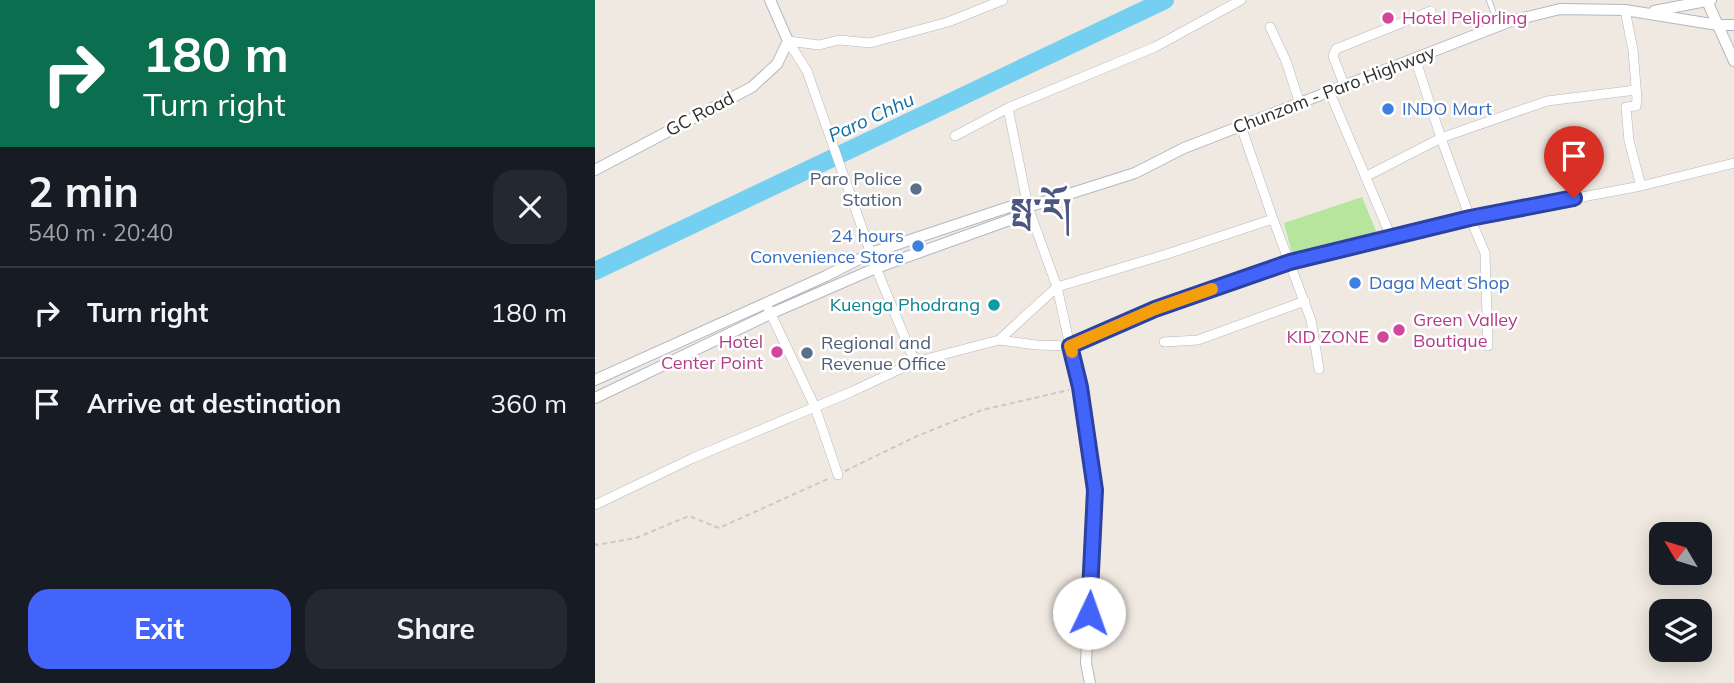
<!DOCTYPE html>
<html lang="en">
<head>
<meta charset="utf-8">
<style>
  :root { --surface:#171b24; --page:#242831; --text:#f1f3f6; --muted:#9ea1a6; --line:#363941; --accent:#4264fb }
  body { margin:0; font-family:Mulish,"Noto Serif Tibetan",sans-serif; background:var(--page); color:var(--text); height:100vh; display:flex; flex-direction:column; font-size:26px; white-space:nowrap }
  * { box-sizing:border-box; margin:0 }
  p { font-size:23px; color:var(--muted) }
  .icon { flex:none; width:38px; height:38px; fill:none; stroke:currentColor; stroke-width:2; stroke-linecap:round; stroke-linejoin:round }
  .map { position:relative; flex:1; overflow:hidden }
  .drawer { display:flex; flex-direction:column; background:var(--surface); width:595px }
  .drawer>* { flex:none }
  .banner { background:#0b6e4f; color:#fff; overflow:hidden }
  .needle { width:46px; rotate:308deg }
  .controls { position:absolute; left:1054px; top:522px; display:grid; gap:14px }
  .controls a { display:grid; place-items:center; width:63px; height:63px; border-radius:14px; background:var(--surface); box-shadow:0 4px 18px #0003; font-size:35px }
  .pin { position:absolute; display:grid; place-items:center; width:60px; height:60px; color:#fff; margin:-72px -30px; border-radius:50% 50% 50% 0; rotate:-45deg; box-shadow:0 0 7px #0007 }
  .pin .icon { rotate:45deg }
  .me { position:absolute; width:77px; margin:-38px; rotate:3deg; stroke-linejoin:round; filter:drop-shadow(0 0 5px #0008) }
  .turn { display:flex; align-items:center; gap:24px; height:147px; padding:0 28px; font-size:32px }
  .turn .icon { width:91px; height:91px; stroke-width:2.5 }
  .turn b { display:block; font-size:49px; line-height:60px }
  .round { display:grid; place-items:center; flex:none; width:74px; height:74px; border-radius:21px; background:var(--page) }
  .headline { display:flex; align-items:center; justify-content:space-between; height:119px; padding:0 28px }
  h1 { font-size:42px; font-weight:700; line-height:52px }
  .button { display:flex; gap:14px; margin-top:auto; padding:14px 28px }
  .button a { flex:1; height:80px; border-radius:21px; background:var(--accent); color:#fff; font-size:28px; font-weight:700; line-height:80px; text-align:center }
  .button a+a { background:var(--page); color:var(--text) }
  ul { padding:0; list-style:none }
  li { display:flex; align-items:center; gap:21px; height:91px; padding:0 28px; border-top:2px solid var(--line) }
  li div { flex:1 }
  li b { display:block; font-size:26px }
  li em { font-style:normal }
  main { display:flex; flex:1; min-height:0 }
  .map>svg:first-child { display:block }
  .green { fill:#b6e59e }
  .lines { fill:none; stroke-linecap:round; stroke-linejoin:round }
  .river { stroke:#75cff0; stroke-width:18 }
  .service-casing { stroke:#b4b7c1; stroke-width:6 }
  .minor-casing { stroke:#b4b7c1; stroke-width:10 }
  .tertiary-casing { stroke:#b4b7c1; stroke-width:12 }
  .path { stroke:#c9c9c9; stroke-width:2; stroke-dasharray:5 3.5; stroke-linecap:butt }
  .service { stroke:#fff; stroke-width:4.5 }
  .minor { stroke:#fff; stroke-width:9 }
  .tertiary { stroke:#fff; stroke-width:10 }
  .route-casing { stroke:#2b41a3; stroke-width:18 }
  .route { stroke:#4264fb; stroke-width:12 }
  .slow { stroke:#f59e0b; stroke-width:12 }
  .hotel-dot { fill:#d1479c; stroke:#fff; stroke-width:2.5 }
  .shop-dot { fill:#3f7fe0; stroke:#fff; stroke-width:2.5 }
  .service-dot { fill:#5c6f8a; stroke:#fff; stroke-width:2.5 }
  .culture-dot { fill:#0f9aa8; stroke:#fff; stroke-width:2.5 }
  .labels { text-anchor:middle; stroke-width:5; stroke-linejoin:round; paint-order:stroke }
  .hotel-label { font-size:18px; fill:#b23c85; stroke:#fff; text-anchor:start }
  .street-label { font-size:18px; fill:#2e2e2e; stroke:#fff }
  .shop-label { font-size:18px; fill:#366cbe; stroke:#fff; text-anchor:start }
  .service-label { font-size:18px; fill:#4e5e75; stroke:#fff; text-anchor:end }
  .culture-label { font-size:18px; fill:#0d838f; stroke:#fff; text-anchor:end }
  .water-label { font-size:19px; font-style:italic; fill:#0d6fa3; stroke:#fff }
  .town-label { font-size:32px; font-weight:bold; fill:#4d5680; stroke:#fff }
</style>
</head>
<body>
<main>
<section class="drawer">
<div class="banner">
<div class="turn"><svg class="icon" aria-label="right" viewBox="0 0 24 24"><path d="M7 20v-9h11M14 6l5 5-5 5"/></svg><div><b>180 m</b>Turn right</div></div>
</div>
<div class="headline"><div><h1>2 min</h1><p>540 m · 20:40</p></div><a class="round"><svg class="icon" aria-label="close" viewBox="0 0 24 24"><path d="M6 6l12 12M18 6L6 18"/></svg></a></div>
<ul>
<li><svg class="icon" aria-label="right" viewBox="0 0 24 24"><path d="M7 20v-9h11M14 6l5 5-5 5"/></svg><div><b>Turn right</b></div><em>180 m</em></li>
<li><svg class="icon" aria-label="arrive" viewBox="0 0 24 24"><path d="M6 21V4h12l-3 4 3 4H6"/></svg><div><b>Arrive at destination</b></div><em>360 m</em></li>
</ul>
<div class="button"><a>Exit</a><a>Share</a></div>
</section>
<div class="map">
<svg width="1139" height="683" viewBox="0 0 1139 683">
  <rect width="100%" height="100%" fill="#efe9e1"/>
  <path class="green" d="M767 197 783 236 698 257 689 223Z"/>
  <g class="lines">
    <path class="river" d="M0 271 570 0"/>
    <g class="service-casing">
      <path id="service" d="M894 0 903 25"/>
    </g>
    <g class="minor-casing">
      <path id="minor" d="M1030 10 1038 50 1042 99 1041 106 1031 107 1034 141 1046 186
        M675 27 691 61 705 104
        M193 41 212 71 281 268 320 362
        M193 41 224 45 244 40 275 43 353 22 408 0
        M820 58 846 138 875 218 890 253 893 346
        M750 87 738 56 741 49 836 11
        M735 93 797 239
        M413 108 433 207 462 287 475 346
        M646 126 678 219 716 320 724 369
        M360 136 413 108 560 47 646 0
        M770 177 846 138 952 101 1041 90
        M173 308 220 407 243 475
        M404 340 462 287 569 255 678 219
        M569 342 603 340 710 301
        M0 505 98 458 256 392 320 362 404 340 441 345 475 346 560 309 695 262 875 218 1046 186 1139 163"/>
    </g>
    <g class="tertiary-casing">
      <path id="tertiary" d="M1112 1 1139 61
        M1059 11 1116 0
        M0 170 157 87 182 64 193 41 175 0
        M475 346 485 387 500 490 491 663 495 683
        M0 380 231 276 276 253 417 206 433 207 540 173 589 148 916 21 965 9 1030 10 1123 25H1139
        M0 398 175 314 281 268 420 218 433 207"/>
    </g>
    <path class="path" d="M250 471 322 436 387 410 474 390
      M0 543 1 545 41 538 94 516 124 528 235 478"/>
    <use href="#service" class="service"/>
    <use href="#minor" class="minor"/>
    <use href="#tertiary" class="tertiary"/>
  </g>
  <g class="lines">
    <g class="route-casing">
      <path id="route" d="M494 613 500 490 485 387 475 346 560 309 695 262 875 218 979 198"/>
    </g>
    <use href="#route" class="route"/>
    <path class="slow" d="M477 352 475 346 560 309 617 289"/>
  </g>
  <g class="hotel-dot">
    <circle cx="793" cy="18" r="7"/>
    <circle cx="804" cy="330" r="7"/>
    <circle cx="788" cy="337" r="7"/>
    <circle cx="182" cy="352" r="7"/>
  </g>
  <g class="shop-dot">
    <circle cx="793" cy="109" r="7"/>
    <circle cx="323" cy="246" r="7"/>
    <circle cx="760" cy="283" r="7"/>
  </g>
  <g class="service-dot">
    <circle cx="321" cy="189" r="7"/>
    <circle cx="212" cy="353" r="7"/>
  </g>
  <circle class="culture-dot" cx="399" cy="305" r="7"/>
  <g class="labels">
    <g class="hotel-label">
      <text x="807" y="24">Hotel Peljorling</text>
      <text x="818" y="326">Green Valley<tspan x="818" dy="21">Boutique</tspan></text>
      <text x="774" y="343" text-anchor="end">KID ZONE</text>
      <text x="168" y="348" text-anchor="end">Hotel<tspan x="168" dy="21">Center Point</tspan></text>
    </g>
    <g class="street-label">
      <text transform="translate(739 90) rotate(-21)" y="6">Chunzom - Paro Highway</text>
      <text transform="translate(105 114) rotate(-28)" y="6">GC Road</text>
    </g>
    <g class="shop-label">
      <text x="807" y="115">INDO Mart</text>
      <text x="309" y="242" text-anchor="end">24 hours<tspan x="309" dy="21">Convenience Store</tspan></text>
      <text x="774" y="289">Daga Meat Shop</text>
    </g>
    <g class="service-label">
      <text x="307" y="185">Paro Police<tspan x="307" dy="21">Station</tspan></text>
      <text x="226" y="349" text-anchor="start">Regional and<tspan x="226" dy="21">Revenue Office</tspan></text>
    </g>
    <g class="culture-label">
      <text x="385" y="311">Kuenga Phodrang</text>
    </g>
    <g class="water-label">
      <text transform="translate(276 117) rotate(-25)" y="7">Paro Chhu</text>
    </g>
    <g class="town-label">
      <text x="446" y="221">སྤ་རོ།</text>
    </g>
  </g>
</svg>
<div class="controls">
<a><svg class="needle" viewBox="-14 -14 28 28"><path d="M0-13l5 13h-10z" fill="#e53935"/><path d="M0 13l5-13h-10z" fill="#9ea1a6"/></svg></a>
<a><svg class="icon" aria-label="layers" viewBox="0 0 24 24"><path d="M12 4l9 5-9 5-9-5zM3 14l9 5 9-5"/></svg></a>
</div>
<div class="pin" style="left:979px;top:198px;background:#d93025"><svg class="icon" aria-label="arrive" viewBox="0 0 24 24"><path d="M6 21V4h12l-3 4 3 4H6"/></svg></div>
<svg class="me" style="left:494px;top:613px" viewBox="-20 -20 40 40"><circle r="19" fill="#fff"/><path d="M0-13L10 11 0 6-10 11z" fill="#4264fb"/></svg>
</div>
</main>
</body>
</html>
